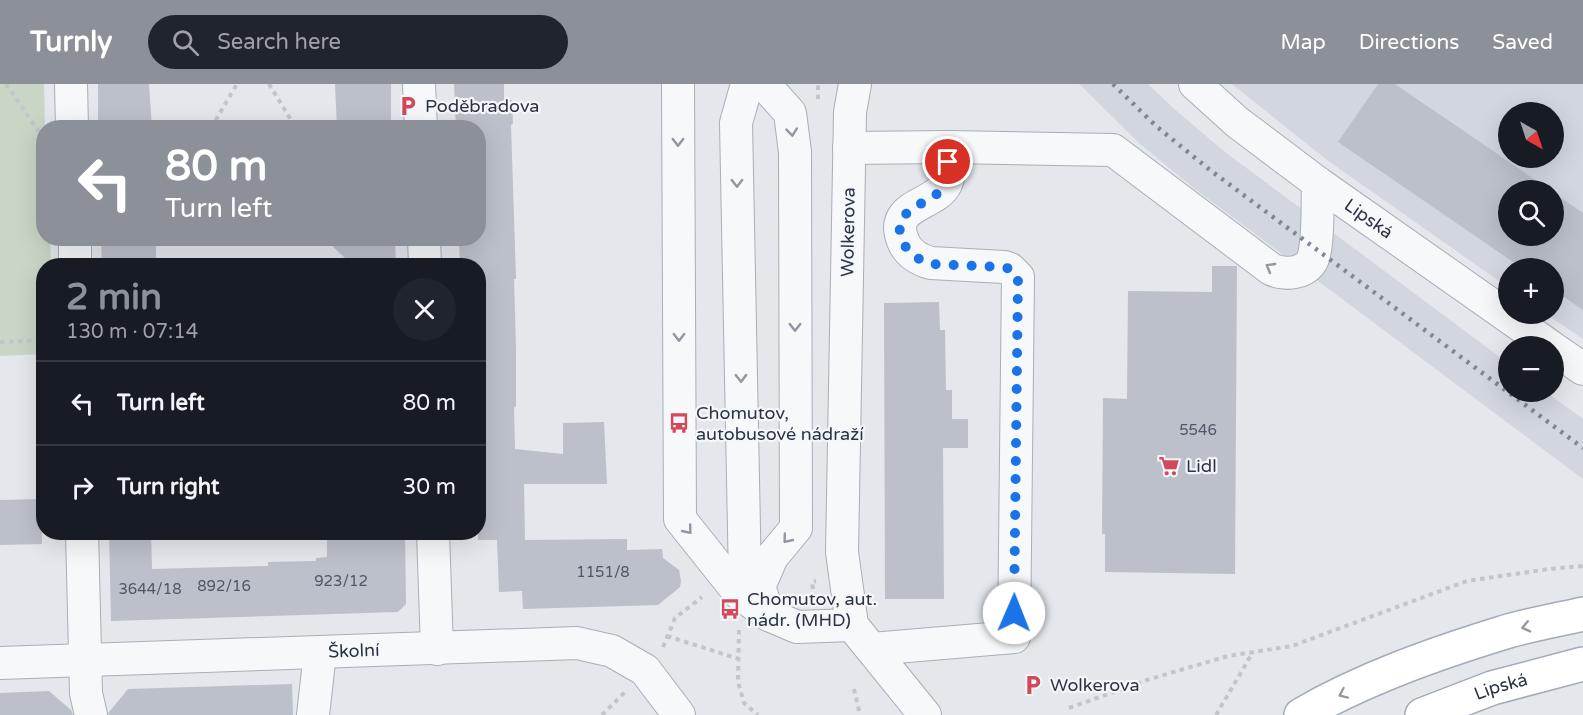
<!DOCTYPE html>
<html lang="en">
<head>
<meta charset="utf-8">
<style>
  :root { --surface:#171b24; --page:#20242c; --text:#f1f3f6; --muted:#9ea1a6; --line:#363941; --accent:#8c9099 }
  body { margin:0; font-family:"Varela Round",sans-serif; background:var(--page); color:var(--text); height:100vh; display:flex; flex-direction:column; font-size:22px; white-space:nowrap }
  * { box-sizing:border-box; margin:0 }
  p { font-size:20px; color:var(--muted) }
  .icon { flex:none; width:33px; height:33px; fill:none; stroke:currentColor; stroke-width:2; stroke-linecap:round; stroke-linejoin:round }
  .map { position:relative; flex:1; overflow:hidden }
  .drawer { position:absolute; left:36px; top:174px; width:450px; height:282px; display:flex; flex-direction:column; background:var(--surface); border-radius:24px; box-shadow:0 6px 24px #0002 }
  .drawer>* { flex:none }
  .top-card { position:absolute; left:36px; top:36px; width:450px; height:126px; border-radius:24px; box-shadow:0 6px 24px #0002; background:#8c9099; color:#fff; overflow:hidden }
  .needle { width:39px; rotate:141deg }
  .controls { position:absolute; left:1498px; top:18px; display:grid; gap:12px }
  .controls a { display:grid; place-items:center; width:66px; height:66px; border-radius:50%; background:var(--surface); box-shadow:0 6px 24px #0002; font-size:30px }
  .pin { position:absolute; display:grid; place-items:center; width:51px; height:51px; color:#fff; margin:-26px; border:3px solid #fff; border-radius:50%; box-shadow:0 2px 6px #0007 }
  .me { position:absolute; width:66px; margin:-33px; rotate:1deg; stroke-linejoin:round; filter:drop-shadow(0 0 4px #0008) }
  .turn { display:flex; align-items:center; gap:21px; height:126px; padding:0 30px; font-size:27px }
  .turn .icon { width:78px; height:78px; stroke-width:2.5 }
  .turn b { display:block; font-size:42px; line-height:51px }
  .round { display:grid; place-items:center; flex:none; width:63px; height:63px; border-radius:32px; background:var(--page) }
  .summary { display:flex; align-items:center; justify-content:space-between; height:102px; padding:0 30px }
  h1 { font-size:36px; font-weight:700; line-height:45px; color:var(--accent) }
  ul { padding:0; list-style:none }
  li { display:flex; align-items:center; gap:18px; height:84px; padding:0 30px; border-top:2px solid var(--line) }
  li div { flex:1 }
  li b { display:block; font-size:22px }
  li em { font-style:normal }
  header { display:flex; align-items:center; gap:36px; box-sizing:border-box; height:84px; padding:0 30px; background:var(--accent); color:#fff }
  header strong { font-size:28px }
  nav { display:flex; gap:33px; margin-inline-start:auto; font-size:21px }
  .search { width:420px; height:54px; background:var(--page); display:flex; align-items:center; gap:15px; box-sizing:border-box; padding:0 21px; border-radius:33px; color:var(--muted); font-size:22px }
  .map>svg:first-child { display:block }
  .built { fill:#d2d6de; fill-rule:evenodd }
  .green { fill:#c9d6c5 }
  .building { fill:#bbc0ca }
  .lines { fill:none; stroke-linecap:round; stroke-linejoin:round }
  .minor-casing { stroke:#a9aeb7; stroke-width:34 }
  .major-casing { stroke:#a3abb8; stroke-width:36 }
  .path { stroke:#c2c5cb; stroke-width:4; stroke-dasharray:4.5 4.5; stroke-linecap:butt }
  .minor { stroke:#f7f8fa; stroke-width:32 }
  .major { stroke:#fff; stroke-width:33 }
  .rail { stroke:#7d8696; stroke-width:4.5; stroke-dasharray:3 6; stroke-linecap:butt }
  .oneway { stroke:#9196a0 }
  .oneway2 { stroke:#959aa2 }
  .route { stroke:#1a73e8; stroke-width:10; stroke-dasharray:0 18 }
  .labels { text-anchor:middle; stroke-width:4.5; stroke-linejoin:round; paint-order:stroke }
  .number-label { font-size:15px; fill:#4f5766 }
  .poi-label { font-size:18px; fill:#2b3445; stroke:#f4f6f9; text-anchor:start }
  .street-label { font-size:18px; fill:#2b3445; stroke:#f4f6f9 }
</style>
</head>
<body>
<header>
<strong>Turnly</strong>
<div class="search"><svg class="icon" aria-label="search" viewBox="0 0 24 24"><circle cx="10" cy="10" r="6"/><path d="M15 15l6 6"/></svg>Search here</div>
<nav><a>Map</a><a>Directions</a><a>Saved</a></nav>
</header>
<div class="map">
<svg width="1583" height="631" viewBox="0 0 1583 631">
  <rect width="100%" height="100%" fill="#e4e7ec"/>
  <path class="built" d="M1079 0H1148L1173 24 1225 68 1509 280V308H1546L1583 335V395L1195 105 1140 60Z
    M1232 0H1583V255L1546 230H1554V184H1509V204L1327 76ZM1509 28H1554V74H1509ZM1509 106H1554V152H1509Z"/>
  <path class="green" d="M0 0H44L45 43 44 44V154L50 155 51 181 44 182 43 270 0 272Z"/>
  <path class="building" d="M98 0H149L152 44H98Z
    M335 0H391V44H337Z
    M454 0H504V16H512L513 40 511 41 516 195H514L516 265V322L514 324 515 365 563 370V339L604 338 607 400H524L525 456 627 455V466L662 465 663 474 679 486 681 497 680 503 658 521 523 525 522 507 499 508 497 456H478V182H460L459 154H478V44H456Z
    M1378 0H1395L1550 106H1509V152H1554V109L1583 129V226L1554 206V184H1522L1338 58Z
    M101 154H156V180H151V182H102Z
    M324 154H395L396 182H347L346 175Z
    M1212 182H1237L1235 490 1105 488V450H1102L1103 314 1127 315 1128 207 1212 208Z
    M939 218 940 246H945L946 306H952V335H968V364H943L944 515H885L884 219Z
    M41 415 42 460 0 461V416Z
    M109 448H151L152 485 268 482V478L316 477V474L327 473V454L405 449 406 520 398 528 111 537Z
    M292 600 293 631H108L109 628 128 605Z
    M49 607 71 626 73 631H0V609Z"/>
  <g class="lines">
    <g class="minor-casing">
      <g id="minor">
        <path d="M71 0 72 44"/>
        <path d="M419 0 421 44"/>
        <path d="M678 0 680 435 739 509 769 531 797 543 852 541"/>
        <path d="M747 0 736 39 745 496 760 518"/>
        <path d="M764 0 790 29 795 68 796 444 772 473 759 503 769 531"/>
        <path d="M855 0 850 28 842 468 852 541 925 631"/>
        <path id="s1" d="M1195 0 1237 38 1318 99 1550 262"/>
        <path d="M849 64 949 63 1113 66 1271 185C1285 192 1310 190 1314 171 1319 151 1317 120 1318 99"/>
        <path d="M75 154V182"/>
        <path d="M424 154 425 182"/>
        <path d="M1554 265 1583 285"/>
        <path d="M82 448 86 609 91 631"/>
        <path d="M433 448 437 565"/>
        <path d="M872 565 1014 553 1018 193 1010 185 1004 183 931 179C919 176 908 169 903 157 888 120 935 122 946 100 951 90 948 74 949 63"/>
        <path id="s2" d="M0 579 577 559 612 567 645 586 679 631"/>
        <path d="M313 631 320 569"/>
      </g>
    </g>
    <g class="major-casing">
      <g id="major">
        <path d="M1301 631C1363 595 1434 570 1502 549 1528 541 1556 536 1583 530"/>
        <path id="s3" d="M1422 631 1492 604 1583 580"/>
      </g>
    </g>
    <path class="path" d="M6 0 41 51
      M269 0 296 44
      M818 15V0
      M211 44 237 0
      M0 258 44 256
      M814 514 812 498 816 497
      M739 546 738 598 744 619 758 631
      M667 552 739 575
      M663 563 675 534 702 513
      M854 605 860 631
      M1069 624 1150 595 1228 572 1292 562 1467 497 1549 485 1583 482
      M602 631 625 608
      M1216 631 1253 568"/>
    <use href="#minor" class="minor"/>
    <use href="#major" class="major"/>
    <path class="rail" d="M1113 0 1156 42 1210 86 1583 364"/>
  </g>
  <defs><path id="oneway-chevron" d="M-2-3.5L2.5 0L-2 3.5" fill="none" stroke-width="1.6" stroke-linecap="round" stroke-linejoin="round" transform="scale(1.5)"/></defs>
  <g class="oneway">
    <use href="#oneway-chevron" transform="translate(792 48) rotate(84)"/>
    <use href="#oneway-chevron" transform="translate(678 58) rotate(90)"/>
    <use href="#oneway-chevron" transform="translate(737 99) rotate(89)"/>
    <use href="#oneway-chevron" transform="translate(1270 183) rotate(-150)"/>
    <use href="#oneway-chevron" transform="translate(795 243) rotate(90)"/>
    <use href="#oneway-chevron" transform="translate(679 253) rotate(90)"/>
    <use href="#oneway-chevron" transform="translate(741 294) rotate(89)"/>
    <use href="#oneway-chevron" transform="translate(688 446) rotate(51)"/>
    <use href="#oneway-chevron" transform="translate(787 455) rotate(129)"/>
  </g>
  <g class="oneway2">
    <use href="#oneway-chevron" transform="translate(1526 543) rotate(167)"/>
    <use href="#oneway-chevron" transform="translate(1343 610) rotate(156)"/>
  </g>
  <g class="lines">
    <path class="route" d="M948 78C948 88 949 98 942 105 928 122 890 124 902 156 907 168 918 176 930 180L1004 183 1010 185 1018 193 1014 529"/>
  </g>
  <defs>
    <g id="parking-bare" transform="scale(1.62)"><path d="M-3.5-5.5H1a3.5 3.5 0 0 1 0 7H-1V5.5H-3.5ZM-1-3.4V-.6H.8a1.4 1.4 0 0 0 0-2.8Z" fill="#d1495b" stroke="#f4f6f9" stroke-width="2.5" paint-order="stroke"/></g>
    <g id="bus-bare" transform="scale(1.62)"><path d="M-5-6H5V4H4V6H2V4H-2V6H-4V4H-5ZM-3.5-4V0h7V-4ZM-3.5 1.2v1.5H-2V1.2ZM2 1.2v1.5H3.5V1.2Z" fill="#d1495b" stroke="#f4f6f9" stroke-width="2.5" paint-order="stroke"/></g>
    <g id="supermarket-bare" transform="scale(1.62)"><path d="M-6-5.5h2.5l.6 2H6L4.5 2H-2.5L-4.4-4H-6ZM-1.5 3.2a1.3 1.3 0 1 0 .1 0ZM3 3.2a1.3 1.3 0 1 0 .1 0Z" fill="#d1495b" stroke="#f4f6f9" stroke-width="2.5" paint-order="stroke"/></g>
  </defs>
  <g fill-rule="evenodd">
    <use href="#parking-bare" x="408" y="22"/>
    <use href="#bus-bare" x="679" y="339"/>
    <use href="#supermarket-bare" x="1169" y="382"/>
    <use href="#bus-bare" x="730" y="525"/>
    <use href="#parking-bare" x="1033" y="601"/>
  </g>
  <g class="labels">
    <g class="number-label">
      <text x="1198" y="351">5546</text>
      <text x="603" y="493">1151/8</text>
      <text x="341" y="502">923/12</text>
      <text x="224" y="507">892/16</text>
      <text x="150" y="510">3644/18</text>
    </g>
    <g class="poi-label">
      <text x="425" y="28">Poděbradova</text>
      <text x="696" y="335">Chomutov,<tspan x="696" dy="21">autobusové nádraží</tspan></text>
      <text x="1186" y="388">Lidl</text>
      <text x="747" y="521">Chomutov, aut.<tspan x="747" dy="21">nádr. (MHD)</tspan></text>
      <text x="1050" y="607">Wolkerova</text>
    </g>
    <g class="street-label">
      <text dy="6" stroke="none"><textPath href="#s1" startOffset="220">Lipská</textPath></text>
      <text transform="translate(848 148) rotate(-89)" y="6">Wolkerova</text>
      <text dy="6" stroke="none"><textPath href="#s2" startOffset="354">Školní</textPath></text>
      <text dy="6" stroke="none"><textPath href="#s3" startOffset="84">Lipská</textPath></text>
    </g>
  </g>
</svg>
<div class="controls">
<a><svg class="needle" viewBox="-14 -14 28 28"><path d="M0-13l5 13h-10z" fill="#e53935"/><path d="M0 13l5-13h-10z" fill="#9ea1a6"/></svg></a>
<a><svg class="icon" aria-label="search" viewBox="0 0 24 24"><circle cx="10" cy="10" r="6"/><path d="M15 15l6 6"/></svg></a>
<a>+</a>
<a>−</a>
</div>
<div class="pin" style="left:948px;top:78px;background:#d93025"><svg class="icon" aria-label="arrive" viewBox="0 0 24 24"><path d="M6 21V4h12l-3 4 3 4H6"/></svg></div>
<svg class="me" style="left:1014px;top:529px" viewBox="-20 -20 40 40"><circle r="19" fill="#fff"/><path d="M0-13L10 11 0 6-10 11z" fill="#1a73e8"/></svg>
<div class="top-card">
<div class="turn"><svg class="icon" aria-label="left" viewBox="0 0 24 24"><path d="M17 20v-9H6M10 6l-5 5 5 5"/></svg><div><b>80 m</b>Turn left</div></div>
</div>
<section class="drawer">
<div class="summary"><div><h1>2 min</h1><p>130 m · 07:14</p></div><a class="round"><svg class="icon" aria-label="close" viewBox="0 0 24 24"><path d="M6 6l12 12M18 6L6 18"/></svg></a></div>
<ul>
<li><svg class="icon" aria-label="left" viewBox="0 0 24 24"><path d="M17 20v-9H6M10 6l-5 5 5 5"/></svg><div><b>Turn left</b></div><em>80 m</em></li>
<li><svg class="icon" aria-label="right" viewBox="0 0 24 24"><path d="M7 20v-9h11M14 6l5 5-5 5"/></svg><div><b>Turn right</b></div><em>30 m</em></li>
</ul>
</section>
</div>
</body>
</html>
